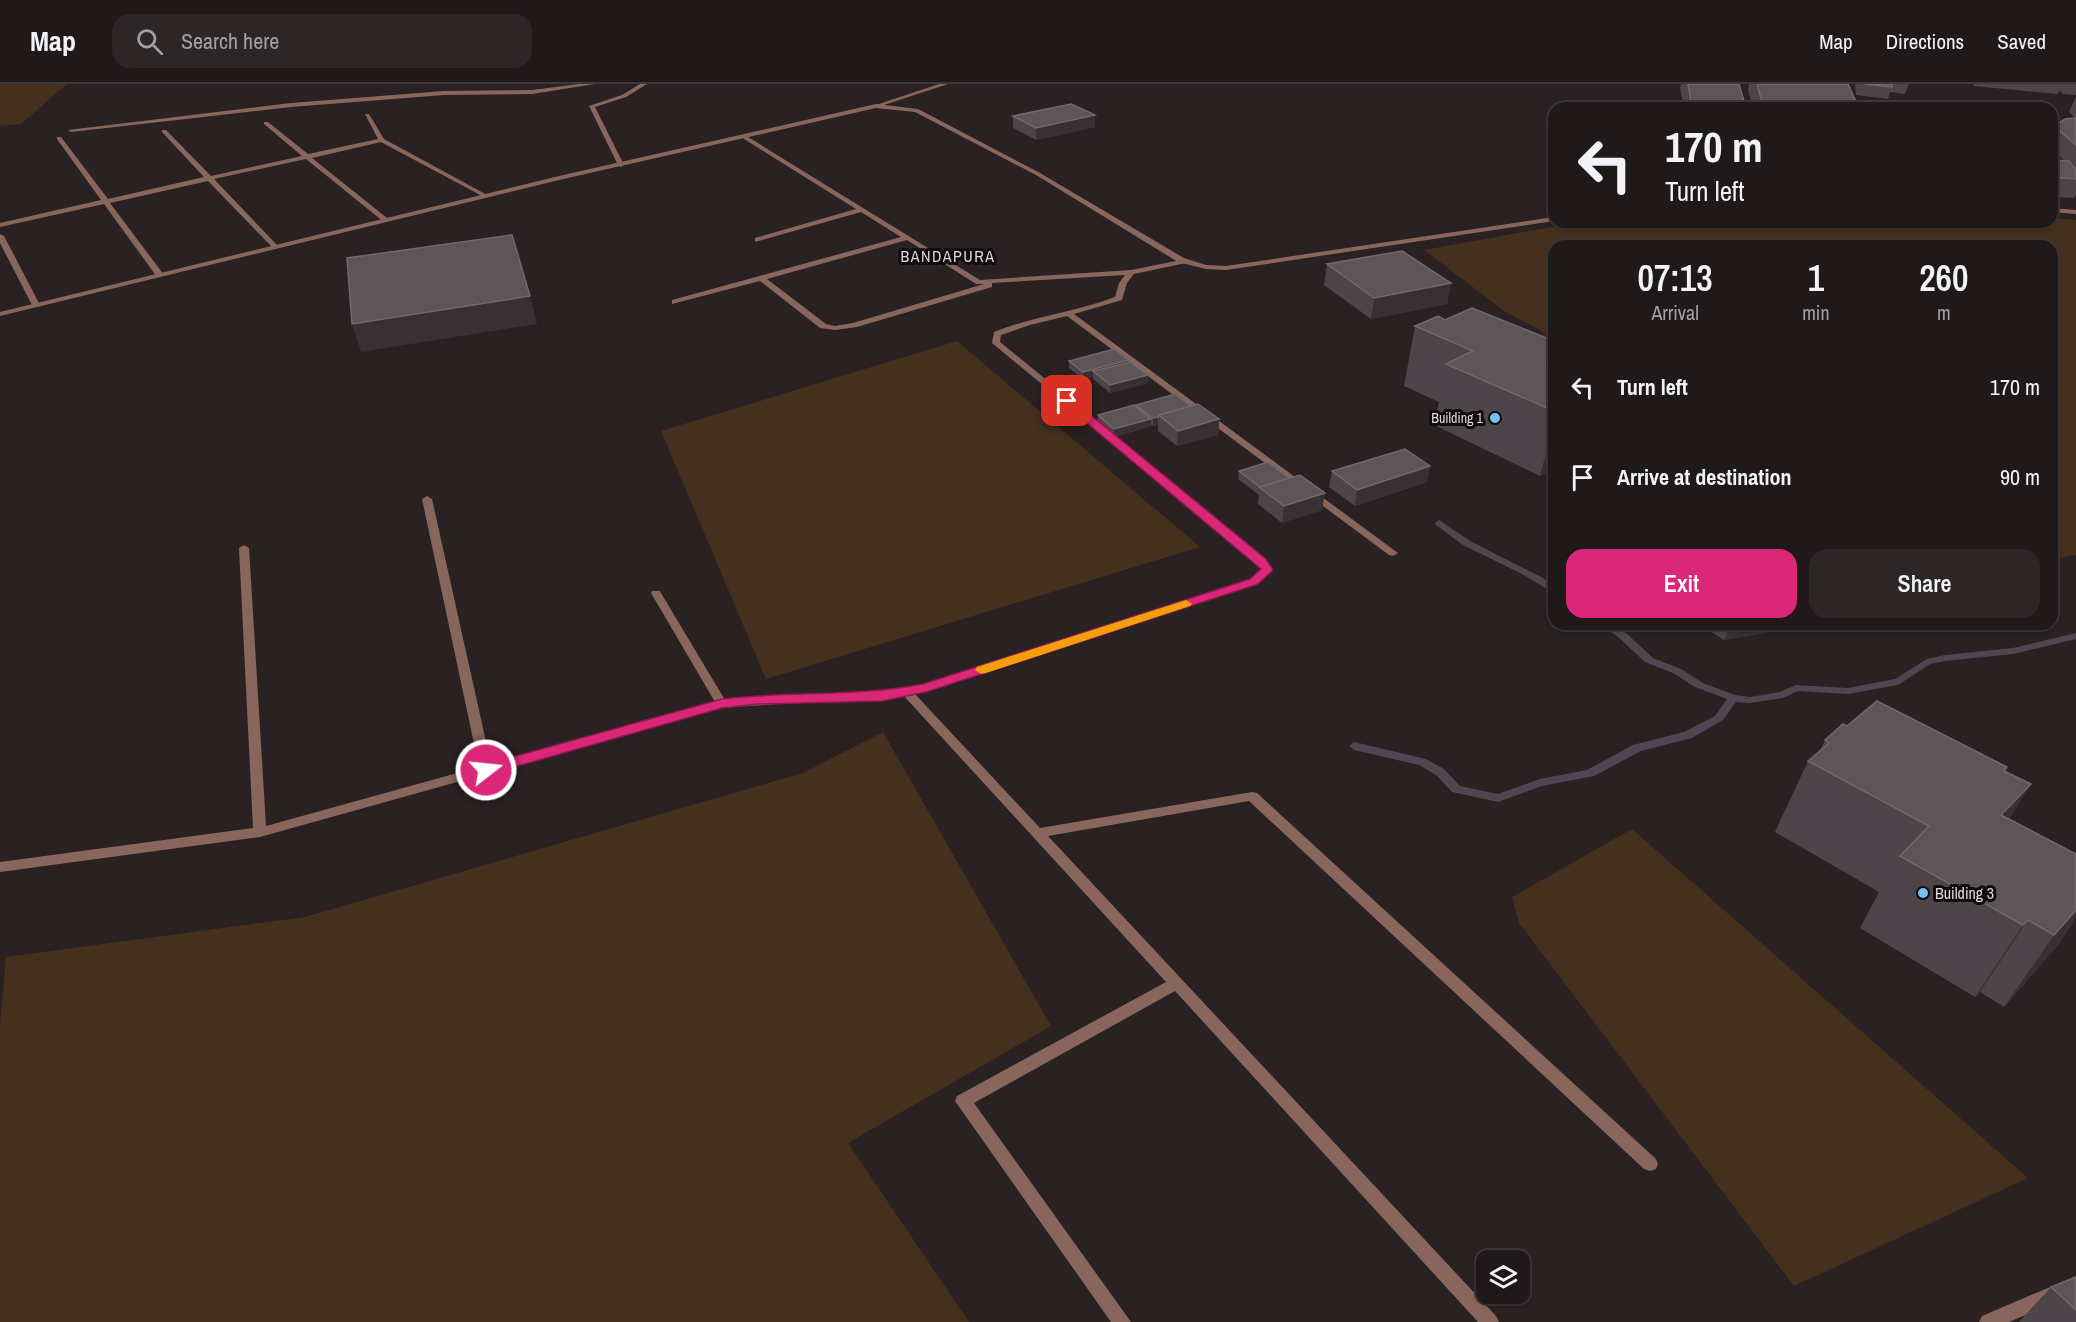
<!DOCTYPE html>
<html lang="en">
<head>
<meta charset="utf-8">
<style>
  :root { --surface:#20191a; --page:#2d2627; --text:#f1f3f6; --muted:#a2a0a2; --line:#3d3839; --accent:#db2777 }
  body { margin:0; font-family:"Archivo Narrow",sans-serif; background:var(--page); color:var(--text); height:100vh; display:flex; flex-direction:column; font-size:22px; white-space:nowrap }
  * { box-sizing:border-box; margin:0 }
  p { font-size:20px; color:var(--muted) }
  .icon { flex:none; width:33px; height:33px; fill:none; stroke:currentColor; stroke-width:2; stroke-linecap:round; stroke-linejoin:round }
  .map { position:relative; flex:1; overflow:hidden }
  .details { position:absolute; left:1548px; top:156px; width:510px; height:390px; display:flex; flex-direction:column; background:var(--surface); border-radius:18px; box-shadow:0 2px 4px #0004,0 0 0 2px var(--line) }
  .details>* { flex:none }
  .guide { position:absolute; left:1548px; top:18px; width:510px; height:126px; border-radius:18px; box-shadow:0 2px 4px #0004,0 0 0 2px var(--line); background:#20191a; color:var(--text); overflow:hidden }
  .tools { position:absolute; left:1476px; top:1166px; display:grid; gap:12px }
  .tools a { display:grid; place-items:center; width:54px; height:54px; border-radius:12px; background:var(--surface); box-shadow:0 2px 4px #0004,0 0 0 2px var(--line); font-size:30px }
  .pin { position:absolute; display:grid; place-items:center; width:51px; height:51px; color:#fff; margin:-26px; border-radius:12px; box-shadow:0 3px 9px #0006 }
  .me { position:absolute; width:66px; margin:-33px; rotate:74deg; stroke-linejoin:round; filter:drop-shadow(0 0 4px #0008) }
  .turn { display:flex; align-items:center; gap:21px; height:126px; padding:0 18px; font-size:27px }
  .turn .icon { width:78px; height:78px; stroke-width:2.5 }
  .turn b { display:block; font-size:42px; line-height:51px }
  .eta { display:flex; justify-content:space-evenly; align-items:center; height:102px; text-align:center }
  .eta b { font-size:36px; font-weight:600; line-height:42px }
  .primary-button { display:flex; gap:12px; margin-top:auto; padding:12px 18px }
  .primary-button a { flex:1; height:69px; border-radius:18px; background:var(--accent); color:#fff; font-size:24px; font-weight:600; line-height:69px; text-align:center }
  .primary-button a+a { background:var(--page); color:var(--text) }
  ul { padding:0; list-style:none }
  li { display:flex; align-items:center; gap:18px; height:90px; padding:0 18px }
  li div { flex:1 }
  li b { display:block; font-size:22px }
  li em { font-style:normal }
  header { display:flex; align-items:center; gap:36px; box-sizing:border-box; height:84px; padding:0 30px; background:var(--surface); border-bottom:2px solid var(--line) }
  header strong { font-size:28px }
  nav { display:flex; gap:33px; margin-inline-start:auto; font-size:21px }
  .search { width:420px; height:54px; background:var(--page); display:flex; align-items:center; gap:15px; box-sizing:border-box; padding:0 21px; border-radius:18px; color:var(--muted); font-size:22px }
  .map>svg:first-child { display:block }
  .green { fill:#45301d }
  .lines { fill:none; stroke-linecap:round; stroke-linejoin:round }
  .stream { fill:#514552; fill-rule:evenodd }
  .minor { fill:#89665c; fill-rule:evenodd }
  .tertiary { fill:#89665c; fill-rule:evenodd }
  .wall { fill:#4d4549 }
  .shaded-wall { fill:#383033 }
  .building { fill:#5d5558; stroke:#71696c; stroke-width:1.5 }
  .route { fill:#db2777; stroke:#8e194d; stroke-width:1.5 }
  .slow { fill:#f59e0b }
  .poi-dot { fill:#74c0f6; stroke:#100c0d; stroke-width:2 }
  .labels { text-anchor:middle; stroke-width:6; stroke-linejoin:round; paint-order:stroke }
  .far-poi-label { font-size:14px; fill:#ded8d8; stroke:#100c0d; text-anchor:end }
  .far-quarter-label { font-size:16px; letter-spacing:1.5px; fill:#ded8d8; stroke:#100c0d }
  .poi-label { font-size:16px; fill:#ded8d8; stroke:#100c0d; text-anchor:start }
</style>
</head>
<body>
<header>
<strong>Map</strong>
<div class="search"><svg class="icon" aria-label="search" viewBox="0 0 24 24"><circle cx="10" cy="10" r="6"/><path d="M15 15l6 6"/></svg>Search here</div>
<nav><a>Map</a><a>Directions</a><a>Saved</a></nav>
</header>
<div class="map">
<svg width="2076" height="1238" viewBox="0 0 2076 1238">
  <rect width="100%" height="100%" fill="#2a2122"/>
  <path class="green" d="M0 0H67L21 40 0 42Z
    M2052 134 2076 136V471L2052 475V162H1554V259L1538 245 1507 229 1424 166 1579 138H2052Z
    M957 257 1200 463 766 595 661 347Z
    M883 648 1051 942 848 1059 969 1238H0V942L6 873 305 833 803 689Z
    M1632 745 2028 1094 1794 1202 1519 839 1512 813Z"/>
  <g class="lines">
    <path class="stream" d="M1439 436 1470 457 1543 494 1554 502V509L1522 490 1463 461 1436 441 1435 439Z
      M1600 540H1612L1626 549 1653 574 1681 585 1703 599 1735 611 1750 613 1780 608 1796 601 1848 604 1895 595 1927 575 1945 571 2013 564 2076 549V555L2013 570 1945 577 1930 580 1898 601 1848 610 1798 607 1783 614 1750 619 1736 618 1723 636 1692 654 1641 667 1594 692 1542 702 1498 718 1452 708 1436 691 1419 681 1354 666 1349 662 1354 658 1426 675 1444 685 1460 702 1498 710 1540 695 1587 686 1633 661 1684 648 1715 632 1727 615 1695 603 1673 589 1645 578 1618 553Z"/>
    <path class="minor" d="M579 0H595L532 10 444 11 291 23 71 48 68 46 291 19 444 7 532 6Z
      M640 0H647L626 13 595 23 624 81 621 83 618 81 589 22 622 11Z
      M939 0H948L878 23 873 22Z
      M365 30H369L384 55 489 112 484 113 381 58 312 74 387 134 388 136 384 138 306 75 214 95 277 161 278 163 274 165 208 97 110 119 164 191 160 193H157L104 120 0 143V139L101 116 57 55V53H61L108 115 204 93 162 48V46H166L211 92 302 72 264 40V38H268L308 70 378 55Z
      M744 53H748L980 196 1131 186 1186 175V179L1134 190 1127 199 1122 216 1074 230 1398 469 1393 472 1389 471 1067 232 1030 241 1001 251 1000 258 1266 475 1272 486 1258 499 930 607 915 610 1040 744 1252 708 1257 709 1656 1075 1658 1080 1656 1085 1650 1087 1644 1085 1249 717 1048 752 1496 1232 1499 1238H1478L1175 907 974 1019 1131 1238H1111L955 1017 957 1012 1166 898 903 611 722 624 260 753 0 788V778L253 744 239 464 244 461 249 464 266 742 479 683 422 415 427 412 432 415 491 680 715 618 651 509 652 507H660L661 509 725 616 875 607 924 600 1250 495 1261 485 1258 479 992 259 994 248C1033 232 1076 228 1115 213L1119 199 1125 191 992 199V203L857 243 835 246 820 244 760 197 672 220V216L901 153 861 128 755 158V154L856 125 744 55ZM907 156 976 200H984L853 239 835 242 826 240 767 195Z
      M0 150 4 152 40 221 39 223 32 221 0 159Z
      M2076 1192V1209L2009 1238H1979L1982 1232Z"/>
    <path class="tertiary" d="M876 20 918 25 1040 89 1184 174 1206 181 1226 182 1554 133V137L1226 186 1206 185 1178 178 1036 91 915 28 876 24 559 96 0 232V228L559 92Z
      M2052 124 2076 126V130L2052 128Z"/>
  </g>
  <path class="wall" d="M1681 0H1739L1746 24H1684L1680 4Z
    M1749 0H1848L1859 24H1753L1748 6Z
    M1855 0H1909L1905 10 1890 8 1888 15 1856 11Z
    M1973 0H2076V11L2063 10 2059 6 2058 10 1974 2Z
    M2076 13V111L2074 114 2052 113V76L2065 77 2052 65V46L2054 42 2075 34 2069 28Z
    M1013 32 1095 43 1036 56 1013 44Z
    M1327 180 1451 199 1447 220 1371 235 1324 201Z
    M1445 236 1554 257V384L1540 392 1434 341 1439 318 1404 302 1415 242Z
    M1129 276V278L1148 299 1110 309 1093 295V293L1083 295 1069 284V277Z
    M1136 321 1191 322 1219 335 1218 351 1177 362 1158 347V341L1153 342 1151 341V342L1114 353 1097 339 1098 331 1136 322Z
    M1430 382 1427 398 1355 422 1329 403 1332 387Z
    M1239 387 1289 394 1325 409 1322 426 1282 439 1258 420 1259 411 1238 395Z
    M1699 540H1772L1769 548 1724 556Z
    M1847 642 2005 687 2010 736 2059 860 2004 923 1980 908 1975 913 1860 844 1879 808 1775 748 1808 677 1820 667 1825 656Z
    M2076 1193V1238H2019L2051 1203Z"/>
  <path class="shaded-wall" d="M1095 31V43L1036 56V44Z
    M1451 199 1447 220 1371 235 1374 214Z
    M530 212 537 240 361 268 352 240Z
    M1554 274V327L1546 278Z
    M1129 276 1128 284 1093 287V293L1083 295V288Z
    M1148 291V299L1110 309V301Z
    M1158 333V341L1153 342V334Z
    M1151 335V342L1114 353V345Z
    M1219 335 1218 351 1177 362 1178 347Z
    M1554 339V384L1540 392Z
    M1430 382 1427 398 1355 422 1357 406Z
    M1325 409 1322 426 1282 439 1284 422Z
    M1731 540H1772L1769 548 1724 556Z
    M2031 700 1987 772 2001 731Z
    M2076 826V835L2059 860 2004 923 2054 851Z
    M2028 836 1980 908 1975 913 2023 841Z"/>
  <path class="building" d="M1688 0H1739L1746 24H1709L1692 23Z
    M1757 0H1848L1859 24H1764Z
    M1865 0H1892V3Z
    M1071 20 1095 31 1036 44 1013 32Z
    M2076 34V61L2054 42 2065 35Z
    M2052 76 2069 77 2076 86V95L2052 93Z
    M512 151 530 212 352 240 347 174Z
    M1402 167 1451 199 1374 214 1327 180Z
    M1472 224 1554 257V274L1546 278 1554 281V327L1446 280 1473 267 1415 242 1438 232 1445 236Z
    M1114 265 1129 276 1083 288 1069 277Z
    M1130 278 1148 291 1110 301 1093 287Z
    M1175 310 1191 322 1159 331 1158 333 1153 334 1136 321Z
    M1198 320 1219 335 1178 347 1159 331Z
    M1134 321 1151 335 1114 345 1098 331Z
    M1405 365 1430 382 1357 406 1332 387Z
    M1268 378 1289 394 1260 403 1239 387Z
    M1300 391 1325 409 1284 422 1259 403Z
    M1877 617 2007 683 2004 687 2031 700 2001 731 2076 770V826L2054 851 2028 836 2023 841 1900 772 1929 742 1808 677 1829 659 1825 656 1843 640 1847 642Z
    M2076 1193V1226L2051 1203Z"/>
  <path class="route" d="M1063 315H1071L1266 475 1273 486 1258 500 926 608 882 617 758 620 722 624 486 691 480 689 478 686 480 682 722 615C789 607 857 613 923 600L1250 495 1261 485 1063 319Z"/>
  <path class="slow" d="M1186 516 1192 520 1190 522 986 589 981 590 975 586 977 583Z"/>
  <g class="poi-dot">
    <circle cx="1495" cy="334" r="6"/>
    <circle cx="1923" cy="809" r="6"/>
  </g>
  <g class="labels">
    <g class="far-poi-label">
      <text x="1483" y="339">Building 1</text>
    </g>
    <g class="far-quarter-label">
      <text x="948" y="178">BANDAPURA</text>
    </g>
    <g class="poi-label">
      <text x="1935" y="815">Building 3</text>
    </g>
  </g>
</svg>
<div class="tools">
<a><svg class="icon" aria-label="layers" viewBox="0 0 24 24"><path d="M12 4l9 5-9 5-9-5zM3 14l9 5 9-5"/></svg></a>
</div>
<div class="pin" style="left:1067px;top:317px;background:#d93025"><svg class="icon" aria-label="arrive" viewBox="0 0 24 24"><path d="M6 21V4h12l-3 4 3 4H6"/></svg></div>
<svg class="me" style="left:486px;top:686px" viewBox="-20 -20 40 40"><circle r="17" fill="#db2777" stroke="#fff" stroke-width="3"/><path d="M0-11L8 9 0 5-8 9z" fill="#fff"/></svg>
<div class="guide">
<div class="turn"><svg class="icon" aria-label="left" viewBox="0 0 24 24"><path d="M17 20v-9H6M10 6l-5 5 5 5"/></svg><div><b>170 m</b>Turn left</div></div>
</div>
<section class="details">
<div class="eta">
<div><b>07:13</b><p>Arrival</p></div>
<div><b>1</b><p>min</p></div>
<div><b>260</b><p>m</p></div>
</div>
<ul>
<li><svg class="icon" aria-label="left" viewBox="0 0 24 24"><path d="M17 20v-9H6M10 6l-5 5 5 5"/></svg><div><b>Turn left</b></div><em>170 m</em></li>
<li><svg class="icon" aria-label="arrive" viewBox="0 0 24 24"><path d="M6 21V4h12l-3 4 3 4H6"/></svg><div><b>Arrive at destination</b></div><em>90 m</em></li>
</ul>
<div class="primary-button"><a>Exit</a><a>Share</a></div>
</section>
</div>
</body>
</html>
